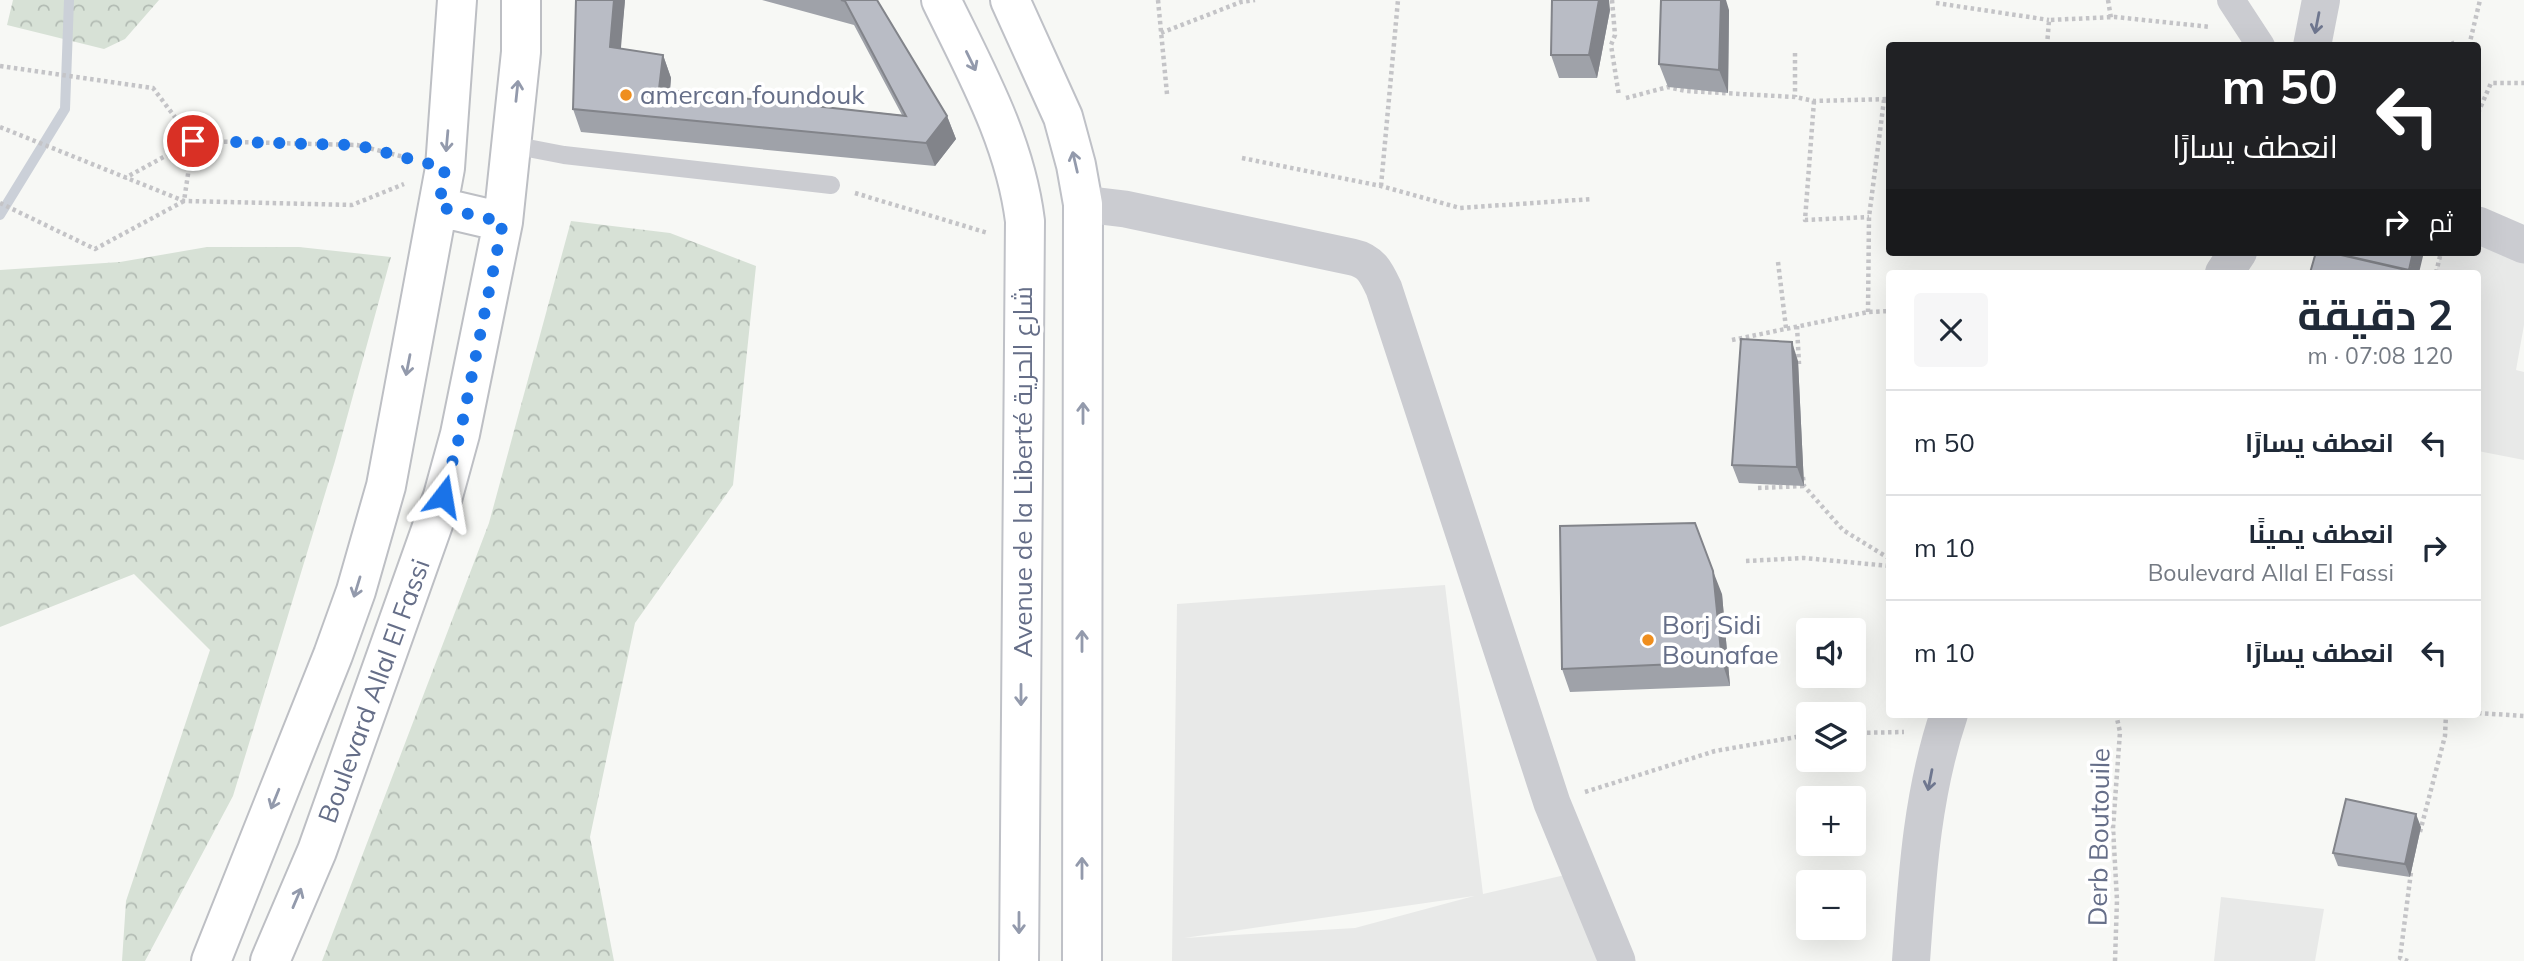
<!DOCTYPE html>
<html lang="ar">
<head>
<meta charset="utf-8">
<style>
  :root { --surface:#fff; --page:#f6f6f7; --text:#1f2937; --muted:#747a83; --line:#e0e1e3 }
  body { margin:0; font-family:Mulish,Cairo,sans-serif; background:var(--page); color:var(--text); direction:rtl; height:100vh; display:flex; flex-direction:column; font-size:26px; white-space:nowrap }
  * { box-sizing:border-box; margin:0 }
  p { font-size:23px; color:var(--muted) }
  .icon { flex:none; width:38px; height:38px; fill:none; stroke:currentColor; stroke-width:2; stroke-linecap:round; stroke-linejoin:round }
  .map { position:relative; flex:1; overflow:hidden; direction:ltr }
  .side { position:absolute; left:1886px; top:270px; width:595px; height:448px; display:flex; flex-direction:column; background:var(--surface); border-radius:7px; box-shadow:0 7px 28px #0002; direction:rtl }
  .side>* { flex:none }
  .hud { position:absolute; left:1886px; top:42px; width:595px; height:214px; border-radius:7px; box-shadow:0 7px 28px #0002; direction:rtl; background:#202124; color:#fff; overflow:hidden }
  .buttons { position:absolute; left:1796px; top:618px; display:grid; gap:14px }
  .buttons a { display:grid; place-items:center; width:70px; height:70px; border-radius:7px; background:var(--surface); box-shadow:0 7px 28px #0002; font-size:35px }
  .pin { position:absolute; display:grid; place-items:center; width:60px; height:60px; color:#fff; margin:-30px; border:4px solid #fff; border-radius:50%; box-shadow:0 2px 7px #0007 }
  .me { position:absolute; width:77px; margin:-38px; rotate:14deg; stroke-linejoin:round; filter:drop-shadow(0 0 5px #0008) }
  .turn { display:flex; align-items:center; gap:24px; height:147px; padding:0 28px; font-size:32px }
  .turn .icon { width:91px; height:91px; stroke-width:2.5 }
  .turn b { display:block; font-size:49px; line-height:60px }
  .then { display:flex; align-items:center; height:66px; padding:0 28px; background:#0003; gap:14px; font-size:26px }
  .round { display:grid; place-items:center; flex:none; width:74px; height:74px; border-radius:7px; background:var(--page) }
  .summary { display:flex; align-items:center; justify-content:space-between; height:119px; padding:0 28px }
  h1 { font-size:42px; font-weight:700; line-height:52px }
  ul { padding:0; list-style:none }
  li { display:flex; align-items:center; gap:21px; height:105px; padding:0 28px; border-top:2px solid var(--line) }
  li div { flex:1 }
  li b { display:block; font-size:26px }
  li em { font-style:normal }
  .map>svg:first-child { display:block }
  .built { fill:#e8e9e8; fill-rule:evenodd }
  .forest { fill:url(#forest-crowns) }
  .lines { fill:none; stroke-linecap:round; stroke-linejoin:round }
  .stream { stroke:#cbd0d8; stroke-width:10 }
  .secondary-casing { stroke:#bfc1c7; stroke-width:42 }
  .primary-casing { stroke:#bdbfc4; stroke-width:42 }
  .path { stroke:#c4c4c7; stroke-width:4.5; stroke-dasharray:3.5 3.5; stroke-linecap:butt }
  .service { stroke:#cbccd1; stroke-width:18 }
  .pedestrian { stroke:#cbccd1; stroke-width:28 }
  .minor { stroke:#cbccd1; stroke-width:37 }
  .tertiary { stroke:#cbccd1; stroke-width:38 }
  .secondary { stroke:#fff; stroke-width:38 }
  .primary { stroke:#fff; stroke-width:38 }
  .wall { fill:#9fa2a9 }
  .shaded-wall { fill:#82848a }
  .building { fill:#b9bcc5; stroke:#82848a; stroke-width:2 }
  .oneway { stroke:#6f778f }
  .oneway2 { stroke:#939aac }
  .route { stroke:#1a73e8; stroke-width:12; stroke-dasharray:0 21.6 }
  .poi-dot { fill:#ef8e1e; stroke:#fff; stroke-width:2.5 }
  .labels { text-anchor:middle; stroke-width:7; stroke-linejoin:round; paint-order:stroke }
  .poi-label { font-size:26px; fill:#656e88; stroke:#fff; text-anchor:start }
  .street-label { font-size:26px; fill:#656e88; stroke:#fff }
</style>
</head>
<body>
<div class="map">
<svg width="2524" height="961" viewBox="0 0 2524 961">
  <defs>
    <pattern id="forest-crowns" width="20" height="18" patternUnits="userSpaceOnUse" patternTransform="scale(1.75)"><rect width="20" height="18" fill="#d7e1d6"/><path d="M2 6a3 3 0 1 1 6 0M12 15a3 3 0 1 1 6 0" fill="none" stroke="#b2bbb3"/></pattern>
  </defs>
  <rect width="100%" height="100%" fill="#f7f8f5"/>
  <path class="built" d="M2478 225 2524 245V325L2516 370 2524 372V460L2478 451V273H2436L2441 252H2478Z
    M1445 585 1483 894 1565 875 1601 961H1172L1177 604ZM1474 896 1355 928 1184 938Z
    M2221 897 2324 909 2315 961H2214Z"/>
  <path class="forest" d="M13 0H159L125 39 104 49 7 25Z
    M571 221 670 233 756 266 733 485 635 623 590 837 614 961H322L489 523Z
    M207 247H299L391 257 335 461 233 796 145 961H122L126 901 210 650 134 574 0 627V270L120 262Z"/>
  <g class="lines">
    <path class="stream" d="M0 215 65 109 69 0"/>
    <g class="secondary-casing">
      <path id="secondary" d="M941 0C976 72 1015 141 1025 221L1019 961
        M1010 0 1063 117 1076 165 1083 204 1082 961"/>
    </g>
    <g class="primary-casing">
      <path id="primary" d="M439 207 503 222
        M211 961 333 655 356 591 386 486 445 168 457 0
        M270 961 317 851 443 496 460 434 503 222 521 52V0"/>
    </g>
    <path class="path" d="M1158 0 1167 94
      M1612 0 1615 35 1611 45 1619 96
      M2108 0 2111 18
      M1936 3 2049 20
      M1161 33 1241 2 1255 0
      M2047 46 2049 20 2115 17 2211 27
      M2453 46V43L2462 46
      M2469 46 2480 0
      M1795 53V97
      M0 66 153 88 193 141 357 145 408 158
      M1626 98 1668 87 1686 91 1795 97 1814 101 1890 99
      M1814 101 1805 220 1869 217
      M2478 113 2491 83H2524
      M0 127 184 201 352 205 404 184
      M1242 158 1381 186 1460 208 1592 199
      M1381 186 1398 0
      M855 193 988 233
      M0 203 95 249 184 201 193 141 125 178
      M1778 262 1786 328
      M2436 273 2441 252
      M1868 312 1869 217 1884 100
      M1797 326 1799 364
      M1732 340 1868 312 1890 311
      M1803 477 1804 486 1843 530 1890 559
      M1758 488 1804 486
      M1746 561 1804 558 1890 566
      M2478 713 2524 716
      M1853 733 1904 732
      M1585 792 1715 751 1808 735
      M2420 832 2445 736 2446 714
      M2115 961 2117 900 2113 828 2120 732 2116 714
      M2408 961 2400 958 2411 872"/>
    <path class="service" d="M512 145 564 155 831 185"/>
    <path class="pedestrian" d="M2231 0 2261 46"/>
    <path class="minor" d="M1083 204 1125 209 1352 257C1371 261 1376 272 1384 289L1552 803 1617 961
      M2478 225 2524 245"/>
    <path class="tertiary" d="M2312 46 2321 0
      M2224 273 2238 252
      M1911 961C1917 877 1922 794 1949 714"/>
    <use href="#secondary" class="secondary"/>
    <use href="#primary" class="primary"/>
  </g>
  <path class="wall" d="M625 0 620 49 663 55 671 78 670 90 902 115 854 25 762 0H877L947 116 956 139 935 166 581 132 573 109Z
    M1610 10 1597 78H1559L1551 55Z
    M1729 10 1728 93 1668 87 1659 64Z
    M1798 361 1804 486 1739 483 1732 465Z
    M1722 594 1730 686 1570 692 1562 669Z
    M2421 827 2410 877 2338 866 2333 853Z"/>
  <path class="shaded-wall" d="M614 0H625L619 71 610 47Z
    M1599 0H1609L1610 10 1597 78 1589 55Z
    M1721 0H1726L1729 10 1728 93 1719 70Z
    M663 55 671 78 668 112 659 89Z
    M947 116 956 139 935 166 926 143Z
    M2413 252H2424L2419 273H2409Z
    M1792 342 1798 361 1804 486 1797 467Z
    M1713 571 1722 594 1730 686 1722 662Z
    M2416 814 2421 827 2410 877 2405 864Z"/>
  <path class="building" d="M576 0H614L610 47 663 55 659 89 906 116 845 1 841 0H877L947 116 926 143 573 109Z
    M1552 0H1599L1589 55H1551Z
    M1661 0H1721L1719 70 1659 64Z
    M2316 252H2328L2419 273H2310Z
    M2335 252H2413L2409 270 2334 253Z
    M1741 339 1792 342 1797 467 1732 465Z
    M1695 523 1713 571 1722 662 1562 669 1560 526Z
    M2346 799 2416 814 2405 864 2333 853Z"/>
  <defs><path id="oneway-shaft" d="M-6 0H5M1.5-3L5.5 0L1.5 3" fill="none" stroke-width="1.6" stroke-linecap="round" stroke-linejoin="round" transform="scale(1.75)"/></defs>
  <g class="oneway">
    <use href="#oneway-shaft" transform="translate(2317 23) rotate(101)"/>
    <use href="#oneway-shaft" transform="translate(1930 780) rotate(101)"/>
  </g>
  <g class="oneway2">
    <use href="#oneway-shaft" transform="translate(971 61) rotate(64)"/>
    <use href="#oneway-shaft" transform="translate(517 91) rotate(-84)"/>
    <use href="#oneway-shaft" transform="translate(447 141) rotate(95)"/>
    <use href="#oneway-shaft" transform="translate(1075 162) rotate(-103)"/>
    <use href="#oneway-shaft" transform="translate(408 365) rotate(101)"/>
    <use href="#oneway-shaft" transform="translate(1083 413) rotate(-90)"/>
    <use href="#oneway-shaft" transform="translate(357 587) rotate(107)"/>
    <use href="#oneway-shaft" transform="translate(1082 641) rotate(-90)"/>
    <use href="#oneway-shaft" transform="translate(1021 695) rotate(90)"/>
    <use href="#oneway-shaft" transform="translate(275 799) rotate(112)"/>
    <use href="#oneway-shaft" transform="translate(1082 868) rotate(-90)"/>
    <use href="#oneway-shaft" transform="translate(297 898) rotate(-67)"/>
    <use href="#oneway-shaft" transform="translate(1019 923) rotate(90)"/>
  </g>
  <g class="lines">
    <path class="route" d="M193 141 357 145 445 168 439 207 503 222 460 434 443 496"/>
  </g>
  <g class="poi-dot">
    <circle cx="626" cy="95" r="7"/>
    <circle cx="1648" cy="640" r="7"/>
  </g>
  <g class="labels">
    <g class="poi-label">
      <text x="640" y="104">amercan foundouk</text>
      <text x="1662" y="634">Borj Sidi<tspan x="1662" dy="30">Bounafae</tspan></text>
    </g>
    <g class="street-label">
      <text transform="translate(1023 472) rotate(-90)" y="9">Avenue de la Liberté شارع الحرية</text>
      <text transform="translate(374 691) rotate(-70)" y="9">Boulevard Allal El Fassi</text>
      <text transform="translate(2099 837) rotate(-89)" y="9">Derb Boutouile</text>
    </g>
  </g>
</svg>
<div class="buttons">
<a><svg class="icon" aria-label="sound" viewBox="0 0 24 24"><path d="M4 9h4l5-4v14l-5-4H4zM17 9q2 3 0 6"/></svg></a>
<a><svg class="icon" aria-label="layers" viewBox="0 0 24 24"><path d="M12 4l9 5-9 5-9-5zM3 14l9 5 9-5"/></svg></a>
<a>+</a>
<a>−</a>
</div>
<div class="pin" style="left:193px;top:141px;background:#d93025"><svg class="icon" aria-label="arrive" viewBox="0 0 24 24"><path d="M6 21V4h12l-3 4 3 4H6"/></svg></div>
<svg class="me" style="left:443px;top:496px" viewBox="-20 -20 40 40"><path d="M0-17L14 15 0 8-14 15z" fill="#1a73e8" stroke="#fff" stroke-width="4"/></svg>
<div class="hud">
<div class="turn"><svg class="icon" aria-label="left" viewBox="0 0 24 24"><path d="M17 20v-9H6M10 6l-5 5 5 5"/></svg><div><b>50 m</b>انعطف يسارًا</div></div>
<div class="then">ثم<svg class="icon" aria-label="right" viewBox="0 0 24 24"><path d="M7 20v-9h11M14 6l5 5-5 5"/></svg></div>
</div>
<section class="side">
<div class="summary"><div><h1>2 دقيقة</h1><p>120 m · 07:08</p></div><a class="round"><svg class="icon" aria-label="close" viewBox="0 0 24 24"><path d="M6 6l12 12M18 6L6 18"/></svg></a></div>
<ul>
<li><svg class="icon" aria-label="left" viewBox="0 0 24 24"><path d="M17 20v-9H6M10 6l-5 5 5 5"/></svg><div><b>انعطف يسارًا</b></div><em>50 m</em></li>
<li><svg class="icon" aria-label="right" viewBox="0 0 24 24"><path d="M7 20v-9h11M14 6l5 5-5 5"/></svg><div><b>انعطف يمينًا</b><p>Boulevard Allal El Fassi</p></div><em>10 m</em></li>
<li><svg class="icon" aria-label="left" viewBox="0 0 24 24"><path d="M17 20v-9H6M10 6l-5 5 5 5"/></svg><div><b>انعطف يسارًا</b></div><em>10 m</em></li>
</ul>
</section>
</div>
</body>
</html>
